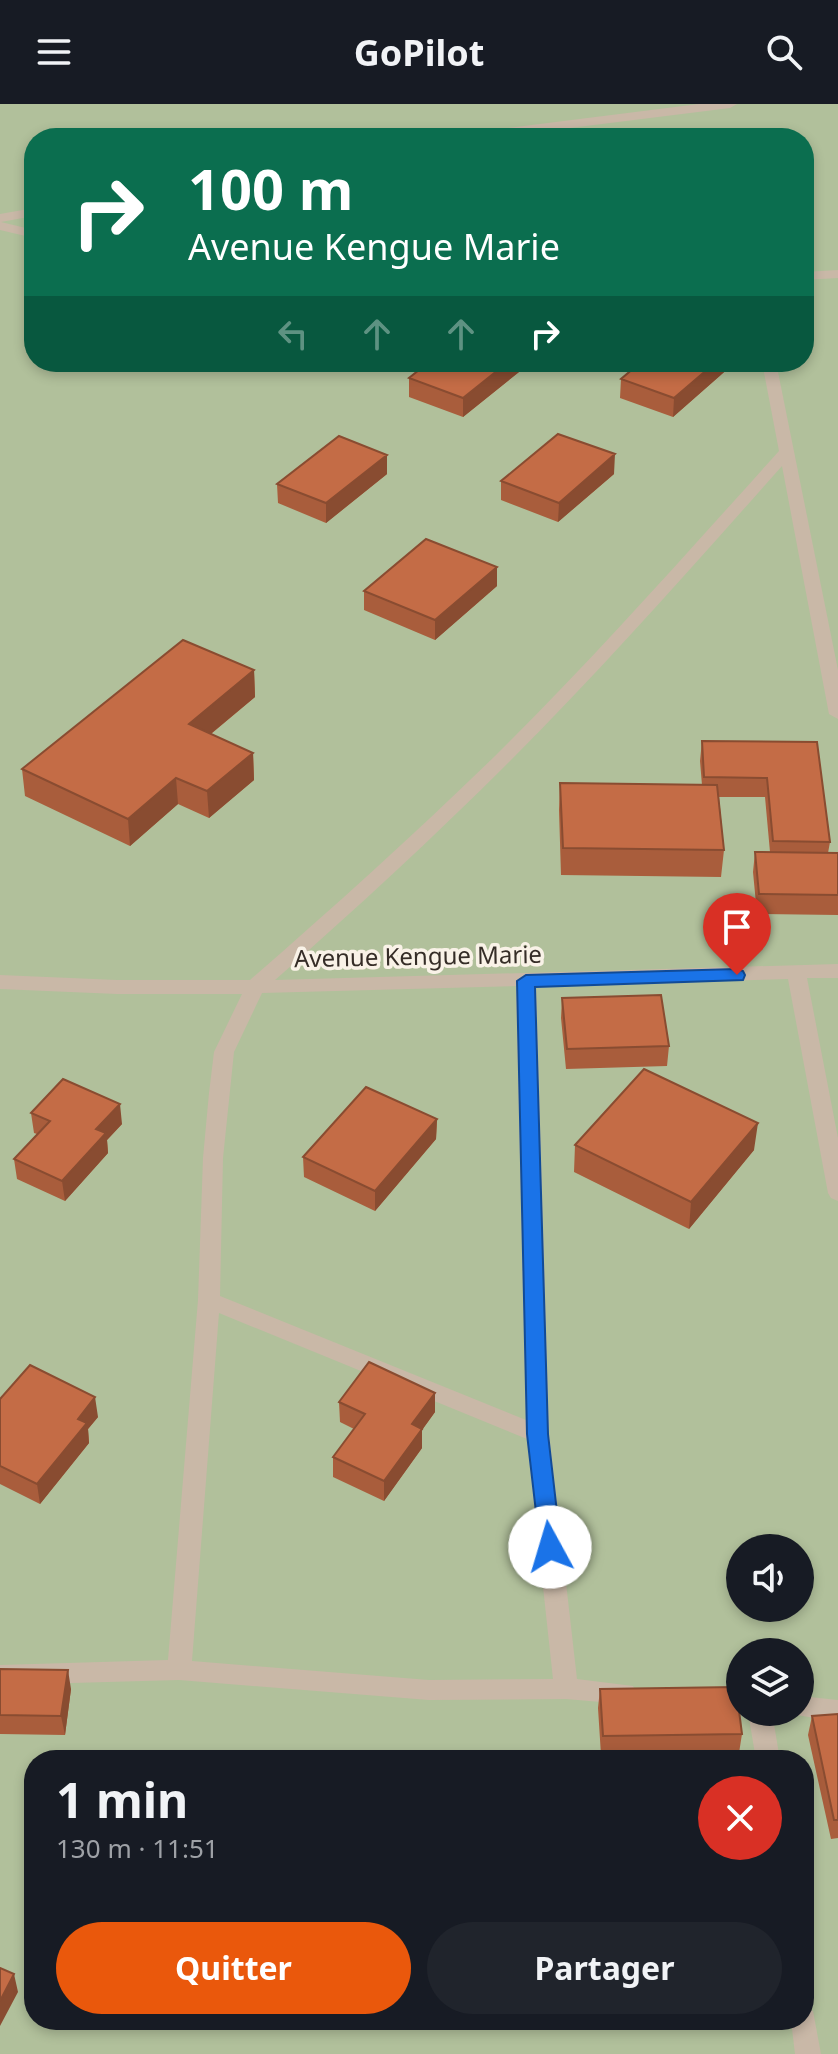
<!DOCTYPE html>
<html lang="fr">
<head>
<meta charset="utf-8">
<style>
  :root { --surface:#171b24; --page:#20242c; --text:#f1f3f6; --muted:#9ea1a6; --accent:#ea580c }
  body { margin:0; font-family:"Noto Sans",sans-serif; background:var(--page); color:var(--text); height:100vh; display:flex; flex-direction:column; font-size:30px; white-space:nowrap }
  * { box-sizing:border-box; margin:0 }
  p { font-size:26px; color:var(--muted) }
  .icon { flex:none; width:44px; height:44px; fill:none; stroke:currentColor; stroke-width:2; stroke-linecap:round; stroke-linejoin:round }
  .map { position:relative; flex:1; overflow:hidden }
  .side { position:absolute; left:24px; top:1646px; width:790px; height:280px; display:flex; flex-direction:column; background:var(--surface); border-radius:32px; box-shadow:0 4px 12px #0003 }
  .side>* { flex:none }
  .banner { position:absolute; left:24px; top:24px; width:790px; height:244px; border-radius:32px; box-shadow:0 4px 12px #0003; background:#0b6e4f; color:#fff; overflow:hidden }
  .controls { position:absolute; left:726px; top:1430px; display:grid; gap:16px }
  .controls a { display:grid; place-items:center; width:88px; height:88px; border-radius:50%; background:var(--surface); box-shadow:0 4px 12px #0003; font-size:40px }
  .pin { position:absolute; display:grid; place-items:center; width:68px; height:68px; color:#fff; margin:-82px -34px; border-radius:50% 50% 50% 0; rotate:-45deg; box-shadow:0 0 8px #0007 }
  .pin .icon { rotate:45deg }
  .me { position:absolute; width:88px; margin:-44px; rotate:354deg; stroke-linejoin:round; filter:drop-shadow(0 0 6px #0008) }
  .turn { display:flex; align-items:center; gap:28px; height:168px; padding:0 32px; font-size:36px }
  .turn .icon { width:104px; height:104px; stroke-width:2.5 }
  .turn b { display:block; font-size:56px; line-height:68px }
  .lanes { display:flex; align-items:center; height:76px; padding:0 32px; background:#0003; justify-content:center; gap:40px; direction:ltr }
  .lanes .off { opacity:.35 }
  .round { display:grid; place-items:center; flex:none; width:84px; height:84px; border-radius:42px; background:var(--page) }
  .overview { display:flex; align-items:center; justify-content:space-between; height:136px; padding:0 32px }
  h1 { font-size:48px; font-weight:700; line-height:60px }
  .action { display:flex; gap:16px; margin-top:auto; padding:16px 32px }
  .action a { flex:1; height:92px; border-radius:48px; background:var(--accent); color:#fff; font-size:32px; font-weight:700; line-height:92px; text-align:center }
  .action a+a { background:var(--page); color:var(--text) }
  header { display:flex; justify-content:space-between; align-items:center; height:104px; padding:0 32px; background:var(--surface); font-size:36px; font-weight:700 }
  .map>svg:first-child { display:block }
  .green { fill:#b1c09b; fill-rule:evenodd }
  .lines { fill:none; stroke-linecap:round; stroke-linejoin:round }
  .street { fill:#c9b8a7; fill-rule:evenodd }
  .wall { fill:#a95d3c }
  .shaded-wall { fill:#894c31 }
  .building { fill:#c46c46; stroke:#894c31; stroke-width:2 }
  .route { fill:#1a73e8; stroke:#114b97; stroke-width:2 }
  .labels { text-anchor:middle; stroke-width:7; stroke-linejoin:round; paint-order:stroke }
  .street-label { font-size:24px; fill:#352d27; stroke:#f9f2e7 }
</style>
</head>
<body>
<header><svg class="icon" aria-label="menu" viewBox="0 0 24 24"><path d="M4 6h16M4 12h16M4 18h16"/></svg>GoPilot<svg class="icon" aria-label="search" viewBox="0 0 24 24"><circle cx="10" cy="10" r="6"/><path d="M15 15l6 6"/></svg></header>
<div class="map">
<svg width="838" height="1950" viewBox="0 0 838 1950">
  <rect width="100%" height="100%" fill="#f1e8db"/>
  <path class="green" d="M0 0H838V1950H0ZM34 34H804V258H34ZM740 1444H800V1504H740ZM740 1548H800V1608H740ZM34 1656H804V1916H34Z"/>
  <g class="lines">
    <path class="street" d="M699 0H737L730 4 491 34H452L459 30Z
      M34 104V112L1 118 34 126V134L0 126V110Z
      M838 166V174L804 176V168Z
      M762 258H776L838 566V615L829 610 782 362C693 462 605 562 510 657 435 732 356 805 275 876L838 860V874H807L838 1034V1097L831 1094 828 1089 788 875 536 882 549 1330 577 1575 633 1582 636 1589 633 1596 624 1600 566 1595 429 1596 179 1576 0 1581V1561L168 1556 198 1196 203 1054 209 989 214 948 242 890H117L0 885V871L117 876H250C334 803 417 728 497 650 595 553 687 449 779 347ZM516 882 526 1316 220 1192 223 1054 234 948 262 889ZM219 1209 527 1335 553 1575 429 1576 192 1557Z
      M800 1592 838 1596V1618L791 1610 790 1608H800Z
      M748 1608H772L780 1656H756Z
      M804 1903 813 1907 821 1950H795L791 1916H804Z"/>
  </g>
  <path class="wall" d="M429 258H519V268L463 313 409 293V274Z
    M641 258H731V262L673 313 620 294 621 275Z
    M387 351V370L326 419 278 399 277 380Z
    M614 370 558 418 501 396V377Z
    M497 482 435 536 364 506V487Z
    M254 566 255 593 211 630 253 649 254 676 209 714 178 700 130 742 25 692 22 665Z
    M702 637 817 638 830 738 828 749H838V811L757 810 753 768 755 748H770L765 693H719L724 746 721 773 561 771 559 706 560 679 702 681 700 657Z
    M562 894 669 942 667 962 566 965 561 914Z
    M31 1009 122 1020 107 1036 108 1049 65 1097 17 1075 14 1055 37 1030 34 1029Z
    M437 1015 436 1035 375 1107 304 1073 303 1053Z
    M575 1041 754 1046 689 1125 574 1068Z
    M0 1295 98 1313 88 1325 89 1339 40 1400 0 1380Z
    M339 1298 435 1308 422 1326V1344L384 1397 333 1373V1353L354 1325 340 1318Z
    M0 1565 71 1585 65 1631 0 1630Z
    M600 1585 742 1630 739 1649 601 1651 598 1604Z
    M838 1610V1734L831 1735 808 1631 812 1612Z
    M519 1916H540L534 1925Z"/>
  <path class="shaded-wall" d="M508 258H519V268L463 313V294Z
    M716 258H731V262L673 313 674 294Z
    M615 350 614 370 558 418 559 399Z
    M387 351V370L326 419V399Z
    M497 463V482L435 536V516Z
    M254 566 255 593 190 647 189 620Z
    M253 649 254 676 209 714 207 687Z
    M176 674 178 700 130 742 128 715Z
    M120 1000 122 1020 107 1036 108 1049 65 1097 62 1077 96 1025Z
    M437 1015 436 1035 375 1107V1087Z
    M758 1019 754 1046 689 1125 691 1098Z
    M435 1289V1308L422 1326V1344L384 1397V1377L412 1320Z
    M95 1293 98 1313 88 1325 89 1339 40 1400 37 1380 78 1315Z
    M68 1566 71 1585 65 1631 61 1612Z
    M14 1870 18 1888 0 1922V1897Z
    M534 1916H540L534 1925Z"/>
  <path class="building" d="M429 258H508L463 294 409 274Z
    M641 258H716L674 294 621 275Z
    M558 330 615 350 559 399 501 377Z
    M339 332 387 351 326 399 277 380Z
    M426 435 497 463 435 516 364 487Z
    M183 536 254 566 189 620 253 649 207 687 176 674 128 715 22 665Z
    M702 637 817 638 830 738 773 737 767 674 704 673Z
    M560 679 717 681 724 746 563 744Z
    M755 748 838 749V791L759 790Z
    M661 891 669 942 567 945 562 894Z
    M644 965 758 1019 691 1098 575 1041Z
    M63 975 120 1000 96 1025 106 1029 62 1077 14 1055 50 1017 31 1009Z
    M366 983 437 1015 375 1087 303 1053Z
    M369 1258 435 1289 412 1320 422 1325 384 1377 333 1353 365 1310 339 1298Z
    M30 1261 95 1293 78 1315 87 1319 37 1380 0 1362V1295Z
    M0 1565 68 1566 61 1612 0 1611Z
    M736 1583 742 1630 603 1632 600 1585Z
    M838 1610V1716H834L812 1612Z
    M0 1864 14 1870 0 1897Z"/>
  <path class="route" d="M737 865 743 867 745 871 743 876 535 883 548 1330 561 1443 558 1449 550 1452 543 1449 540 1443 527 1330 517 877 526 871Z"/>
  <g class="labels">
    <g class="street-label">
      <text transform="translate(418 853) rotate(-1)" y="8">Avenue Kengue Marie</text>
    </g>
  </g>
</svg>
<div class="controls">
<a><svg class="icon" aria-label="sound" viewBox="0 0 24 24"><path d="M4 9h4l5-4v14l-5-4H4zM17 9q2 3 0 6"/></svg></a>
<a><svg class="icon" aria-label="layers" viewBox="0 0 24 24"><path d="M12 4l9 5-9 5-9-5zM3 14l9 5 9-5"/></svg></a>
</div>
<div class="pin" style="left:737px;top:871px;background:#d93025"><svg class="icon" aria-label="arrive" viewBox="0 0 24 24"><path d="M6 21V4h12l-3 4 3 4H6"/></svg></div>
<svg class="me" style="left:550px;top:1443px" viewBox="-20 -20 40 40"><circle r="19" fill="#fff"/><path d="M0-13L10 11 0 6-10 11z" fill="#1a73e8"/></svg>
<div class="banner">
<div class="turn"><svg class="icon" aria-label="right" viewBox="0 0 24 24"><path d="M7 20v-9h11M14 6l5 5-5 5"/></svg><div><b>100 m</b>Avenue Kengue Marie</div></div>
<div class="lanes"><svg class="icon off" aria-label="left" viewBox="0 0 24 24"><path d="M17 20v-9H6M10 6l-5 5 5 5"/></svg><svg class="icon off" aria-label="ahead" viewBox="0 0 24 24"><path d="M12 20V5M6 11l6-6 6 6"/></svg><svg class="icon off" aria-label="ahead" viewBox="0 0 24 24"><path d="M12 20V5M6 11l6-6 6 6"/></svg><svg class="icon" aria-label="right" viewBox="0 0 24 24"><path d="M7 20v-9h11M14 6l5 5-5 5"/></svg></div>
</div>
<section class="side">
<div class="overview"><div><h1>1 min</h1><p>130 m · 11:51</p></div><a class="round" style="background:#d93025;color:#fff"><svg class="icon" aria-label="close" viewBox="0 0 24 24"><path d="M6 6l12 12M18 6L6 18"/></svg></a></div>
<div class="action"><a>Quitter</a><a>Partager</a></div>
</section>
</div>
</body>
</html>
